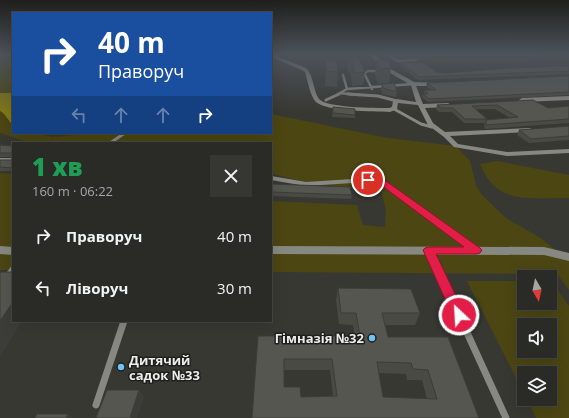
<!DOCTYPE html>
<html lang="uk">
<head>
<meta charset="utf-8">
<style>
  :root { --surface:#2a2a26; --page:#363632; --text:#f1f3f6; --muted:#a5a7a7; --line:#464643 }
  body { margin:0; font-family:"Open Sans",sans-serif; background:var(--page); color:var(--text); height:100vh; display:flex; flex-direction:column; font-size:15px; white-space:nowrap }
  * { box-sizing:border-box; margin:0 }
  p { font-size:13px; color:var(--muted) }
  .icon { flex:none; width:22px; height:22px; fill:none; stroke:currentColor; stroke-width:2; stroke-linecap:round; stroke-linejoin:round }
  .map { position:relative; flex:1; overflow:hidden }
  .drawer { position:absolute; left:12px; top:142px; width:260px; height:180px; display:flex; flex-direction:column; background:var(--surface); border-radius:0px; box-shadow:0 4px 16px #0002,0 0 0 1px var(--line) }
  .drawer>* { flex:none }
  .top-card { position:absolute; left:12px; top:12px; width:260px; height:122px; border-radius:0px; box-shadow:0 4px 16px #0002,0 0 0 1px var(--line); background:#1a4fa0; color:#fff; overflow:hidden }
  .needle { width:26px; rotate:171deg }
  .buttons { position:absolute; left:517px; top:270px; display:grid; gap:8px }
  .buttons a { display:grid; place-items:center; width:40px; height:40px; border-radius:0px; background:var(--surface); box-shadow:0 4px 16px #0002,0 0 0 1px var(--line); font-size:20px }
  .pin { position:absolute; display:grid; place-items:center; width:34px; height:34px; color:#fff; margin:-17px; border:2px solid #fff; border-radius:50%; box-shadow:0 1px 4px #0007 }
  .me { position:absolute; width:44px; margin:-22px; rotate:335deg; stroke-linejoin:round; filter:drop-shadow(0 0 3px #0008) }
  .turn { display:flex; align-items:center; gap:14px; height:84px; padding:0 20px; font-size:18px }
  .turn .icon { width:52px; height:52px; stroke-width:2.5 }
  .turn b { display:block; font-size:28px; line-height:34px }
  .lanes { display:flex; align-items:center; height:38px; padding:0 20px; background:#0003; justify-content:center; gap:20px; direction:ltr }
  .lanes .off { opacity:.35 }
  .round { display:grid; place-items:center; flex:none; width:42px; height:42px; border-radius:0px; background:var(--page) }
  .summary { display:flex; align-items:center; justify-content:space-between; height:68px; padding:0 20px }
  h1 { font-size:24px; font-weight:800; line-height:30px; color:#1e9e55 }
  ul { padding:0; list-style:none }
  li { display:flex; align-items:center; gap:12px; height:52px; padding:0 20px }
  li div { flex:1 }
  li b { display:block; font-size:15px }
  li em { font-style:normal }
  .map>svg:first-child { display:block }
  .green { fill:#4b4612; fill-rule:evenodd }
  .water { fill:#807815 }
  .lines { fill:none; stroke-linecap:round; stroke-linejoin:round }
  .lane-far4 { stroke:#888882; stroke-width:2.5 }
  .lane-far3 { stroke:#888882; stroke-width:3 }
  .lane-far2 { stroke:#888882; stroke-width:4 }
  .lane-far1 { stroke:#888882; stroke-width:5 }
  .lane { stroke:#888882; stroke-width:7 }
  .street { fill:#888882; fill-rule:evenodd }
  .wall { fill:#4a4a45; fill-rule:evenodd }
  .shaded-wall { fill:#3c3c38 }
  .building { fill:#565650; stroke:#3c3c38; fill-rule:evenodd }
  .route { fill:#e11d48; stroke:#92132f }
  .poi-dot { fill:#6ec2f4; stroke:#1f1f1d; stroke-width:1.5 }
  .labels { text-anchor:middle; stroke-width:3; stroke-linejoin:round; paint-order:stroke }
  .near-poi-label { font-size:13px; font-weight:bold; fill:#ededea; stroke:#1f1f1d; text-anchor:end }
</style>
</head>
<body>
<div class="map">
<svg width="569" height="418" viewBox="0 0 569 418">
  <rect width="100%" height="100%" fill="#383833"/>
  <path class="green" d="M4 54H13V96L0 97V55Z
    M386 54H569V55L526 56 534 61 434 63 431 60 401 61Z
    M0 111C6 114 8 121 13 125V133H35L52 137 96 133H271V114L388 138 456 146 470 161 476 185 482 195 506 218 539 237 562 255 569 257V290L557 274 271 272V201L357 205 363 225 385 227 386 211 381 190C344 187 306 185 271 173V143L27 142 0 133Z
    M497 161 569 175V198C531 197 497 207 480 164Z
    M0 173 13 174V247H0Z
    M0 250 13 251V270H0Z
    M467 281H524V303H550L551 281 569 306V418H536L527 399H550V373H524V394ZM524 325H550V351H524Z"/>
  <path class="water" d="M0 93H13V125C8 121 6 114 0 111Z"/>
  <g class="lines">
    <path class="lane-far4" d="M386 54 398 61 416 60
      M0 55 2 54
      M343 75 347 89
      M372 89 364 73 368 71H380
      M340 93 347 89 413 84
      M337 95 340 93 360 95"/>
    <path class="lane-far3" d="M348 94 378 96 397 101
      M326 100 339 94
      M394 109 421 124 432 127
      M110 143 125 133"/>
    <path class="lane-far2" d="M0 160H13
      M271 178 306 184 368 180 383 183 427 214"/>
    <path class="lane-far1" d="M425 213 475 249
      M429 250 453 303
      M0 285 13 268"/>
    <path class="lane" d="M453 302 506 418
      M96 405 124 321"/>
    <path class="street" d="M271 54 306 68C314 76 313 91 319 99 327 108 376 108 389 108L392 107 393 101 397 99 416 102 411 85 385 70 369 54H374L389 68 414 82 440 83V85L438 86H416L423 104 448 103 451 105 448 107 425 108 433 123 445 132 530 128 533 130 530 132 450 136 458 144 507 152 569 149V153L507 156 454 147 444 137 428 125 418 105 398 103 397 109 390 112C373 111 328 112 316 102 311 98 307 79 305 72L302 70 271 57Z
      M569 96V100L522 102 519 100 522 98Z
      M0 246 13 247V255L0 254Z
      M271 246 544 247 569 253V261L544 255 271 254Z"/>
  </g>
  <path class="wall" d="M348 58 365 72 363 85 352 86 351 76 347 69Z
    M377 60 391 68 389 83 397 91 396 97 391 96 382 94 381 89 382 84H378L375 74Z
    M326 61 338 72 337 87 325 86Z
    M400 63 437 72 447 73 569 66V74L418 80 400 66Z
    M569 76V95L428 102 422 97 423 94H425L424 93 425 90H431L426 86 427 83Z
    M533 100 548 108 569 106V123L485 129 484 124 485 123H464L452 112H439L436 109 437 105ZM476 109H495L510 118 486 120 487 119Z
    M333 107 355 115V118L332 117Z
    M569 126V140L529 143 517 135 519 130Z
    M0 145 13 146V157H0Z
    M13 158V171H0V160H11Z
    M271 184 352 195 351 199 271 196Z
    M338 288 420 313 415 325H385L388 337H448L479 418H252L258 336H355L353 325 339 324 336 300ZM284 370H330L333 396 301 397 284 387ZM379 373 406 374 407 380H422L427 399 383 397Z"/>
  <path class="shaded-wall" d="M13 302V321H22L0 357V321Z
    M139 390 144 397 137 418H130Z
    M68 414 72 418H66Z"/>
  <path class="building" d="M358 57 362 64 365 72 354 73 353 64 348 58Z
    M377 60H388L391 68 381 69Z
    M326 61H337L338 72 327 71Z
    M422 62 437 72 447 73 508 68 569 66V71L419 77 400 63Z
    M569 76V92L429 99 423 94H428L425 90H436L427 83Z
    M394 83 397 91H392L383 88 382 84Z
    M533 100 548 108 569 106V119L486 125V120L518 117 497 105 472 106 487 119H465L453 108H441L437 105Z
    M333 107 355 109V115L333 113Z
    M569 126V136L531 139 519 130Z
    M0 145 13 146V155L11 153H0Z
    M13 158V168L0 167V160H11Z
    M271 184 350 187 352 195 271 192Z
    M0 272H13V302L0 321Z
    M338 288 411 289 420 313H382L388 337H448L479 418H252L258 336H360L356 313H341ZM284 359H332L337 396 301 397 300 387H284ZM377 362 411 363 413 369 428 370 437 399 383 397Z
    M107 390H139L130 418H96Z
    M37 414H68L66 418H35Z"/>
  <linearGradient id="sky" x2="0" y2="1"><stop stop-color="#1f1f1c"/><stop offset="0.48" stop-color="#4d535b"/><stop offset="1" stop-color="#4d535b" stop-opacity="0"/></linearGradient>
  <rect width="569" height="113" fill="url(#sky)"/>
  <path class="route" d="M368 177 386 181 480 248 482 250 480 253 476 254H436L465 315 463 319 459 321 454 319 423 250 425 248 429 247H464L381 185 365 181V178Z"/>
  <g class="poi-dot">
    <circle cx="372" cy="338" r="4"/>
    <circle cx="121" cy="367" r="4"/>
  </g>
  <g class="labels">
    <g class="near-poi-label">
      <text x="364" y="343">Гімназія №32</text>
      <text x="129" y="365" text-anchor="start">Дитячий<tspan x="129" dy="15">садок №33</tspan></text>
    </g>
  </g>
</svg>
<div class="buttons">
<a><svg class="needle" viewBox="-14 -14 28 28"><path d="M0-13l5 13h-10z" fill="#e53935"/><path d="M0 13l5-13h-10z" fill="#a5a7a7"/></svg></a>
<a><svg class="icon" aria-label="sound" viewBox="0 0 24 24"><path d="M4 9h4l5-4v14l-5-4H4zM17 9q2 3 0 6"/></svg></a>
<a><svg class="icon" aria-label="layers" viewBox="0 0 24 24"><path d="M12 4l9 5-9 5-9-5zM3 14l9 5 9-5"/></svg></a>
</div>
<div class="pin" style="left:368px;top:180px;background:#d93025"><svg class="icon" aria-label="arrive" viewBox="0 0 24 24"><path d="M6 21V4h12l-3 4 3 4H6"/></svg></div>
<svg class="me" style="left:459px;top:315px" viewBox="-20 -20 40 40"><circle r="17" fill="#e11d48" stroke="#fff" stroke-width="3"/><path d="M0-11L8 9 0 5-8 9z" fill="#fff"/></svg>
<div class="top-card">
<div class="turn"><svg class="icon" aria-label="right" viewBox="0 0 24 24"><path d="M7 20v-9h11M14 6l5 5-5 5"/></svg><div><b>40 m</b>Праворуч</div></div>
<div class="lanes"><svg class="icon off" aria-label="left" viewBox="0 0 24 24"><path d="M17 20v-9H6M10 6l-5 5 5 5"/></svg><svg class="icon off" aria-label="ahead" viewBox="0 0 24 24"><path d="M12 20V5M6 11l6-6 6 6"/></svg><svg class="icon off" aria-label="ahead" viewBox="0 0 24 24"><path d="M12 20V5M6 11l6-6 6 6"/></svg><svg class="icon" aria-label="right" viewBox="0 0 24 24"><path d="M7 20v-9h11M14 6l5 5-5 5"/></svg></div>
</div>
<section class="drawer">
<div class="summary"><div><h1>1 хв</h1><p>160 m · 06:22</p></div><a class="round"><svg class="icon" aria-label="close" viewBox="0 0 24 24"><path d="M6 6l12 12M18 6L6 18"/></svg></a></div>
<ul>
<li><svg class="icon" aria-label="right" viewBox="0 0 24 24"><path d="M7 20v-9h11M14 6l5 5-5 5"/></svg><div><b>Праворуч</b></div><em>40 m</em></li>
<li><svg class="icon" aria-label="left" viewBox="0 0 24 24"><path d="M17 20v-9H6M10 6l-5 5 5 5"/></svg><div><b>Ліворуч</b></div><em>30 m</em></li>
</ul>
</section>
</div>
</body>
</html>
